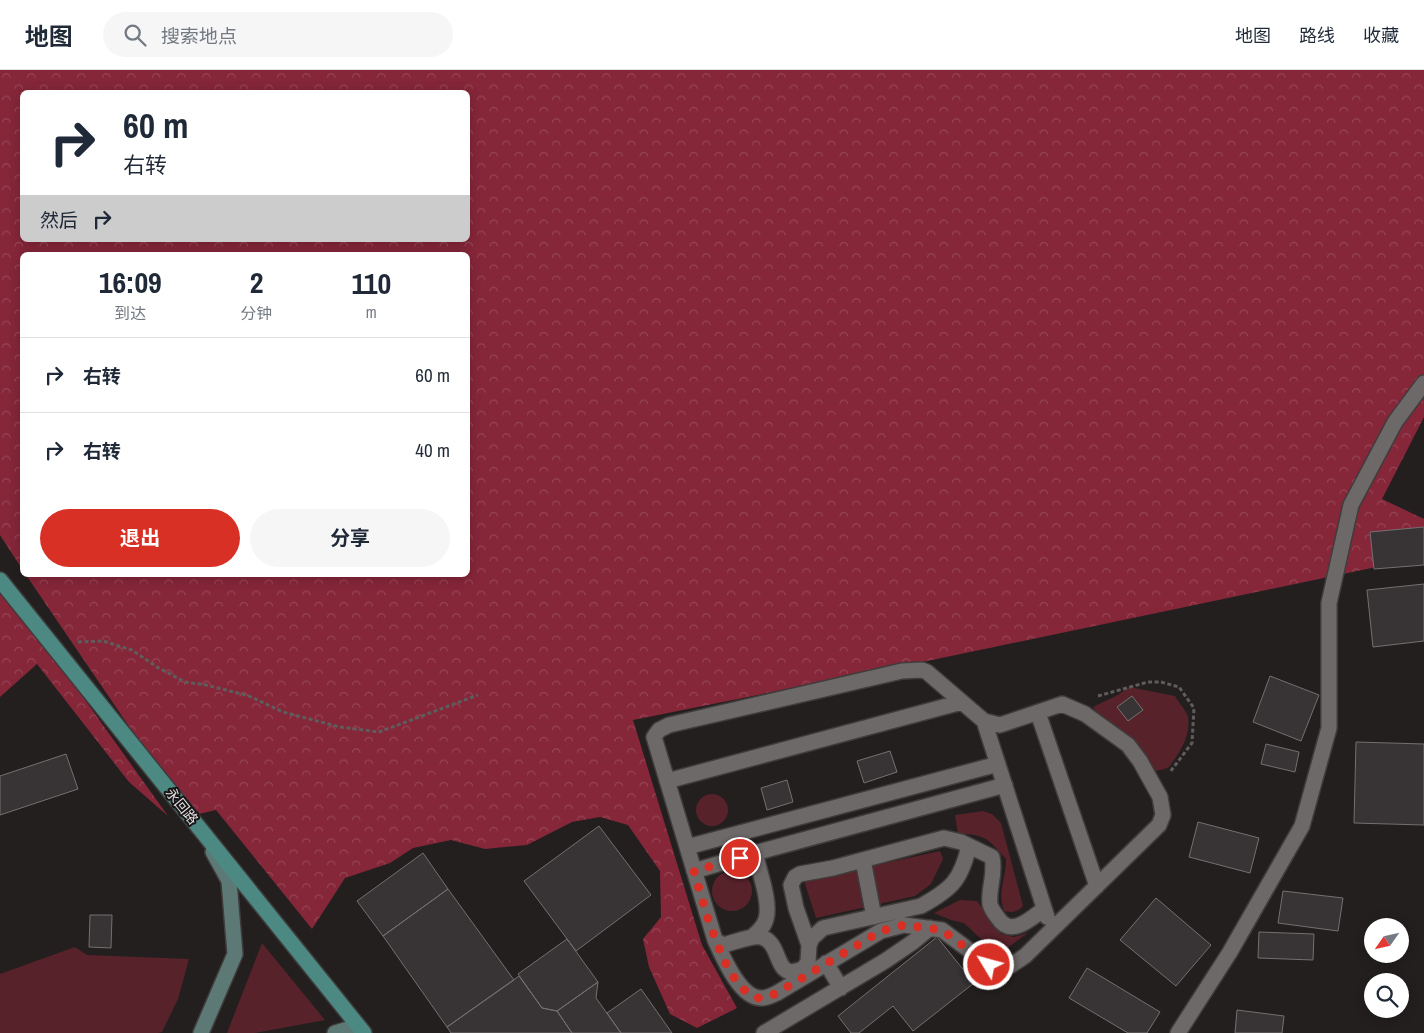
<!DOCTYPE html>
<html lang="zh">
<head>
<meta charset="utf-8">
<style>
  :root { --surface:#fff; --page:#f6f6f7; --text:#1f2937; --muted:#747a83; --line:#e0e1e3; --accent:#d93025 }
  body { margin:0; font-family:"Archivo Narrow","Noto Sans SC",sans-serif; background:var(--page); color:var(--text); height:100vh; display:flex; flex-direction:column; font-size:19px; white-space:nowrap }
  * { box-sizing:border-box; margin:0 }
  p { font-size:16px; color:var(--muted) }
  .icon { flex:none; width:28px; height:28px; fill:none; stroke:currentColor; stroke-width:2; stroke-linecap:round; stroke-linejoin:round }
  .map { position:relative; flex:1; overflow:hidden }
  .drawer { position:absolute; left:20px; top:182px; width:450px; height:325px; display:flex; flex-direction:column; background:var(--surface); border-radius:8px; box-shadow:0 2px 12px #0003 }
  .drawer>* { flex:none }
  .top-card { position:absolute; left:20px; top:20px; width:450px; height:152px; border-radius:8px; box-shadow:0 2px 12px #0003; background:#fff; color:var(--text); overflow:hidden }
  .needle { width:32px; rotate:236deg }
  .tools { position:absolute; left:1364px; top:848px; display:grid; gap:10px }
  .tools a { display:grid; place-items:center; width:45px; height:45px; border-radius:50%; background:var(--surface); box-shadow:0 2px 12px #0003; font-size:25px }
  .pin { position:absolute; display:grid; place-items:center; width:42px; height:42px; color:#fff; margin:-21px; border:2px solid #fff; border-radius:50%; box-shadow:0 1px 5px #0007 }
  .me { position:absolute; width:55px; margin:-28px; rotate:307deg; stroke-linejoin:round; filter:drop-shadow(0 0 4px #0008) }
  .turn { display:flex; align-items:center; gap:18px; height:105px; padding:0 20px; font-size:22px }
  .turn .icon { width:65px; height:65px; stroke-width:2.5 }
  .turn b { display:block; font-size:35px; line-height:42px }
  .then { display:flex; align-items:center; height:48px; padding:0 20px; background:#0003; gap:10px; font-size:19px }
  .eta { display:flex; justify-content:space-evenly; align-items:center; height:85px; text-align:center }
  .eta b { font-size:30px; font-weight:700; line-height:35px }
  .primary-button { display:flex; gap:10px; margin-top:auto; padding:10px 20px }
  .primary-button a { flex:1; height:58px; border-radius:30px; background:var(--accent); color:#fff; font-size:20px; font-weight:700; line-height:58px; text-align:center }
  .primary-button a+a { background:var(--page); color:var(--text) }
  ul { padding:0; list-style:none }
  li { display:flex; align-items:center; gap:15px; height:75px; padding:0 20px; border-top:1px solid var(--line) }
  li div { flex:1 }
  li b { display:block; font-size:19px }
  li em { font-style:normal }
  header { display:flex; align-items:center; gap:30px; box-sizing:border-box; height:70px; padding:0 25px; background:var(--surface); border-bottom:1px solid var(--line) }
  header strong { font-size:24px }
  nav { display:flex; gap:28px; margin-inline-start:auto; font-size:18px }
  .search { width:350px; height:45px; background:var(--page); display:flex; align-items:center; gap:12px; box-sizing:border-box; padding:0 18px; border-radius:28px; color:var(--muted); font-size:19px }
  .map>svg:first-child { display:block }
  .green { fill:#58222b }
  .forest { fill:url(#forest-crowns); fill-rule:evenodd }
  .building { fill:#383334; stroke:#757070 }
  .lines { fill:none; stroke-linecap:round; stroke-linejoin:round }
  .lane-casing { stroke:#3f3c3c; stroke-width:18 }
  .street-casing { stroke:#3f3c3c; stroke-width:18 }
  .secondary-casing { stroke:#3f3c3c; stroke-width:18 }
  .primary-casing { stroke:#3f3c3c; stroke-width:18 }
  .path { stroke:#5f5c5c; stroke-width:3; stroke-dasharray:4 2.5; stroke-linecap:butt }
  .lane { stroke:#6e6969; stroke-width:15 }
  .street { stroke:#6e6969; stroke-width:15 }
  .secondary { stroke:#5d7976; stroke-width:15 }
  .primary { stroke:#4c8983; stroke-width:15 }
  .route { stroke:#d93025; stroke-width:9; stroke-dasharray:0 16.2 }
  .labels { text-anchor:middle; stroke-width:4; stroke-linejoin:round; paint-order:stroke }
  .street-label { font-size:14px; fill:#dfdddd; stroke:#191516 }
</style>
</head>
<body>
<header>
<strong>地图</strong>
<div class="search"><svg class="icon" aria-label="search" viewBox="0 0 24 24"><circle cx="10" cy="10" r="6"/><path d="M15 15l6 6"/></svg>搜索地点</div>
<nav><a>地图</a><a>路线</a><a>收藏</a></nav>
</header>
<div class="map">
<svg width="1424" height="963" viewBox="0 0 1424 963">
  <defs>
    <pattern id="forest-crowns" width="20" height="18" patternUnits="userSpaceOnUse" patternTransform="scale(1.25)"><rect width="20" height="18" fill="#852639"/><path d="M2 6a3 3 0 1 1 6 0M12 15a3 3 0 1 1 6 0" fill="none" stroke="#964555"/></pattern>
  </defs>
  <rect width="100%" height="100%" fill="#231f1f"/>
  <path class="green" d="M1129 617 1175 626C1178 632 1186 640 1188 647 1191 667 1179 684 1168 698L1156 701 1137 673 1115 655 1098 646 1093 637 1118 625Z
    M696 740a16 16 0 1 1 32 0a16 16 0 1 1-32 0Z
    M983 741 992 744 1001 753 1023 836C1017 842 1013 843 1004 841 997 820 1006 810 1006 789 988 769 986 764 958 764L955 745Z
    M940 781 943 789 931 814 915 826 816 848 804 811Z
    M712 821a20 20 0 1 1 40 0a20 20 0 1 1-40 0Z
    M960 830 977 831 1001 864 1014 867 1028 863 1000 883 982 870 964 853 951 850 934 843Z
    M262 873 325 950 255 963H227Z
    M75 877 87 885 189 889 178 929 162 962 158 963H0V904Z"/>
  <path class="forest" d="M0 0H1424V347L1382 429 1424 449V487L927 591 633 650 702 875 737 938 697 958 670 944 649 897 643 869 661 847 660 801 628 755 600 747 572 752 527 775 485 779 451 770 413 778 390 793 345 808 312 859 216 740 190 746 26 505H468V185H22V499L0 465ZM22 22H468V170H22Z
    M0 511 168 746 129 712 37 594 0 627Z"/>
  <path class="building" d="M1424 457V495L1374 499 1370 462Z
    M1424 514V571L1373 577 1367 520Z
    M1270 606 1319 625 1301 671 1253 652Z
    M1132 626 1143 640 1128 651 1117 637Z
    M1356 672 1424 674V755L1354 753Z
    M1266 674 1299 682 1295 702 1261 694Z
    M890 681 897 702 864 713 857 691Z
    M66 684 78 719 0 745V706Z
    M787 710 793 732 767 740 761 718Z
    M1198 752 1259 768 1250 803 1189 787Z
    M599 756 651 825 576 881 524 811Z
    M423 783 448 819 383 866 357 831Z
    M448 819 514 910 447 957 383 866Z
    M1283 821 1343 828 1338 861 1278 853Z
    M1156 828 1211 875 1176 916 1120 870Z
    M90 845H112L111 878 89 877Z
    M1259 862 1314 864 1313 890 1258 888Z
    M937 867 974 913 913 961 893 936 859 963H851L838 946Z
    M567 869 598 912 557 941 542 938 518 904Z
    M1087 898 1160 942 1147 963H1128L1069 928Z
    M519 906 542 938 557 941 572 963H451L447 957Z
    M598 912 596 928 621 963H572L557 941Z
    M641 919 672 963H621L607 943Z
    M1237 940 1284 946 1282 963H1235Z"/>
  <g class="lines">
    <g class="lane-casing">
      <path id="lane" d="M1038 643 1097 816
        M984 651 1047 847
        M667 711 962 632
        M687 777 998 694
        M755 783 1005 715
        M863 790 874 847
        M694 801 755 783C759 801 771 832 766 849 764 857 758 862 752 867
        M715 870C723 887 740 929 762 928 767 928 773 925 777 923L881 861 904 855 942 860 989 895 999 898 1010 896 1025 886 1159 755 1163 745 1160 727 1140 691 1128 675 1085 644 1062 634 1000 655 984 651 927 602 922 600 902 601 669 655 659 660 654 667 715 870 723 875C733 873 751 865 761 867 780 872 775 900 791 902 794 902 799 900 803 899L808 892 809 875 796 838 791 815 795 807 800 804 833 798 944 768 961 772 992 787C996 805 988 818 990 834 991 839 995 844 998 848 1011 868 1030 849 1044 839
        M809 875 812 868 823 858 921 836C952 819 961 810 969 776
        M826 893 841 918
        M764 963 885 891 913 872 930 858"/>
    </g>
    <g class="street-casing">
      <path id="street" d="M1178 963 1230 882 1302 756 1329 658V533L1351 435 1395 352 1424 313"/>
    </g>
    <g class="secondary-casing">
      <path id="secondary" d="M201 963 235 884 229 811 213 782
        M335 963 358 956"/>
    </g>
    <g class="primary-casing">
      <path id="primary" d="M0 510 364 963"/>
    </g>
    <path class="path" d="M78 572 103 571 132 580 157 597 185 612 206 615 249 626 283 642 340 657 379 662 478 625
      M1098 626 1148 612H1161L1179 617 1194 638 1192 673 1170 702"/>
    <use href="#lane" class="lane"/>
    <use href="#street" class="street"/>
    <use href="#secondary" class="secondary"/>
    <use href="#primary" class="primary"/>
  </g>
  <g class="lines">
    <path class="route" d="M740 788 694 801C703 832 723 914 755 927 763 930 770 926 777 923L881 861 904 855 942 860 989 895"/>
  </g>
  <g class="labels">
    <g class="street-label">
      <text transform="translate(182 736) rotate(51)" y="5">永回路</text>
    </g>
  </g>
</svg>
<div class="tools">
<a><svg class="needle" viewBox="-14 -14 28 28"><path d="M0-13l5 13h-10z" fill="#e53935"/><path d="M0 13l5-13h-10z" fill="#747a83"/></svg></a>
<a><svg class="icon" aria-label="search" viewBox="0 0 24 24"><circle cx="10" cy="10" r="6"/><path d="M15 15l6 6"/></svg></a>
</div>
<div class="pin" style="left:740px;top:788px;background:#d93025"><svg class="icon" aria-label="arrive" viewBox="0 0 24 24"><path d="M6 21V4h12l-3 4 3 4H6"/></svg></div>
<svg class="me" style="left:989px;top:895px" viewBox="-20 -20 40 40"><circle r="17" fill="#d93025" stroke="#fff" stroke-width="3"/><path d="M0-11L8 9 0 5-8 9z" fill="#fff"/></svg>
<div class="top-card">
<div class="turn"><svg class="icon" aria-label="right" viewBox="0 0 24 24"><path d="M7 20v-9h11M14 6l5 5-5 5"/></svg><div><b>60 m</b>右转</div></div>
<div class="then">然后<svg class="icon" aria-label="right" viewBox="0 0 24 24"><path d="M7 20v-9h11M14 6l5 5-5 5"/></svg></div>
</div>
<section class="drawer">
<div class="eta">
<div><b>16:09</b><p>到达</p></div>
<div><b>2</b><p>分钟</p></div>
<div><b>110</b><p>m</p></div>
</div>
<ul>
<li><svg class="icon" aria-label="right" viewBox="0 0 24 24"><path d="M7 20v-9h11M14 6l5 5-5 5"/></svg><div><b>右转</b></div><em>60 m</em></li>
<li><svg class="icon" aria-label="right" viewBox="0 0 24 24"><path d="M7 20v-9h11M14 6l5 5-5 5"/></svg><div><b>右转</b></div><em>40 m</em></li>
</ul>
<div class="primary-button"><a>退出</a><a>分享</a></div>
</section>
</div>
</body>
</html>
